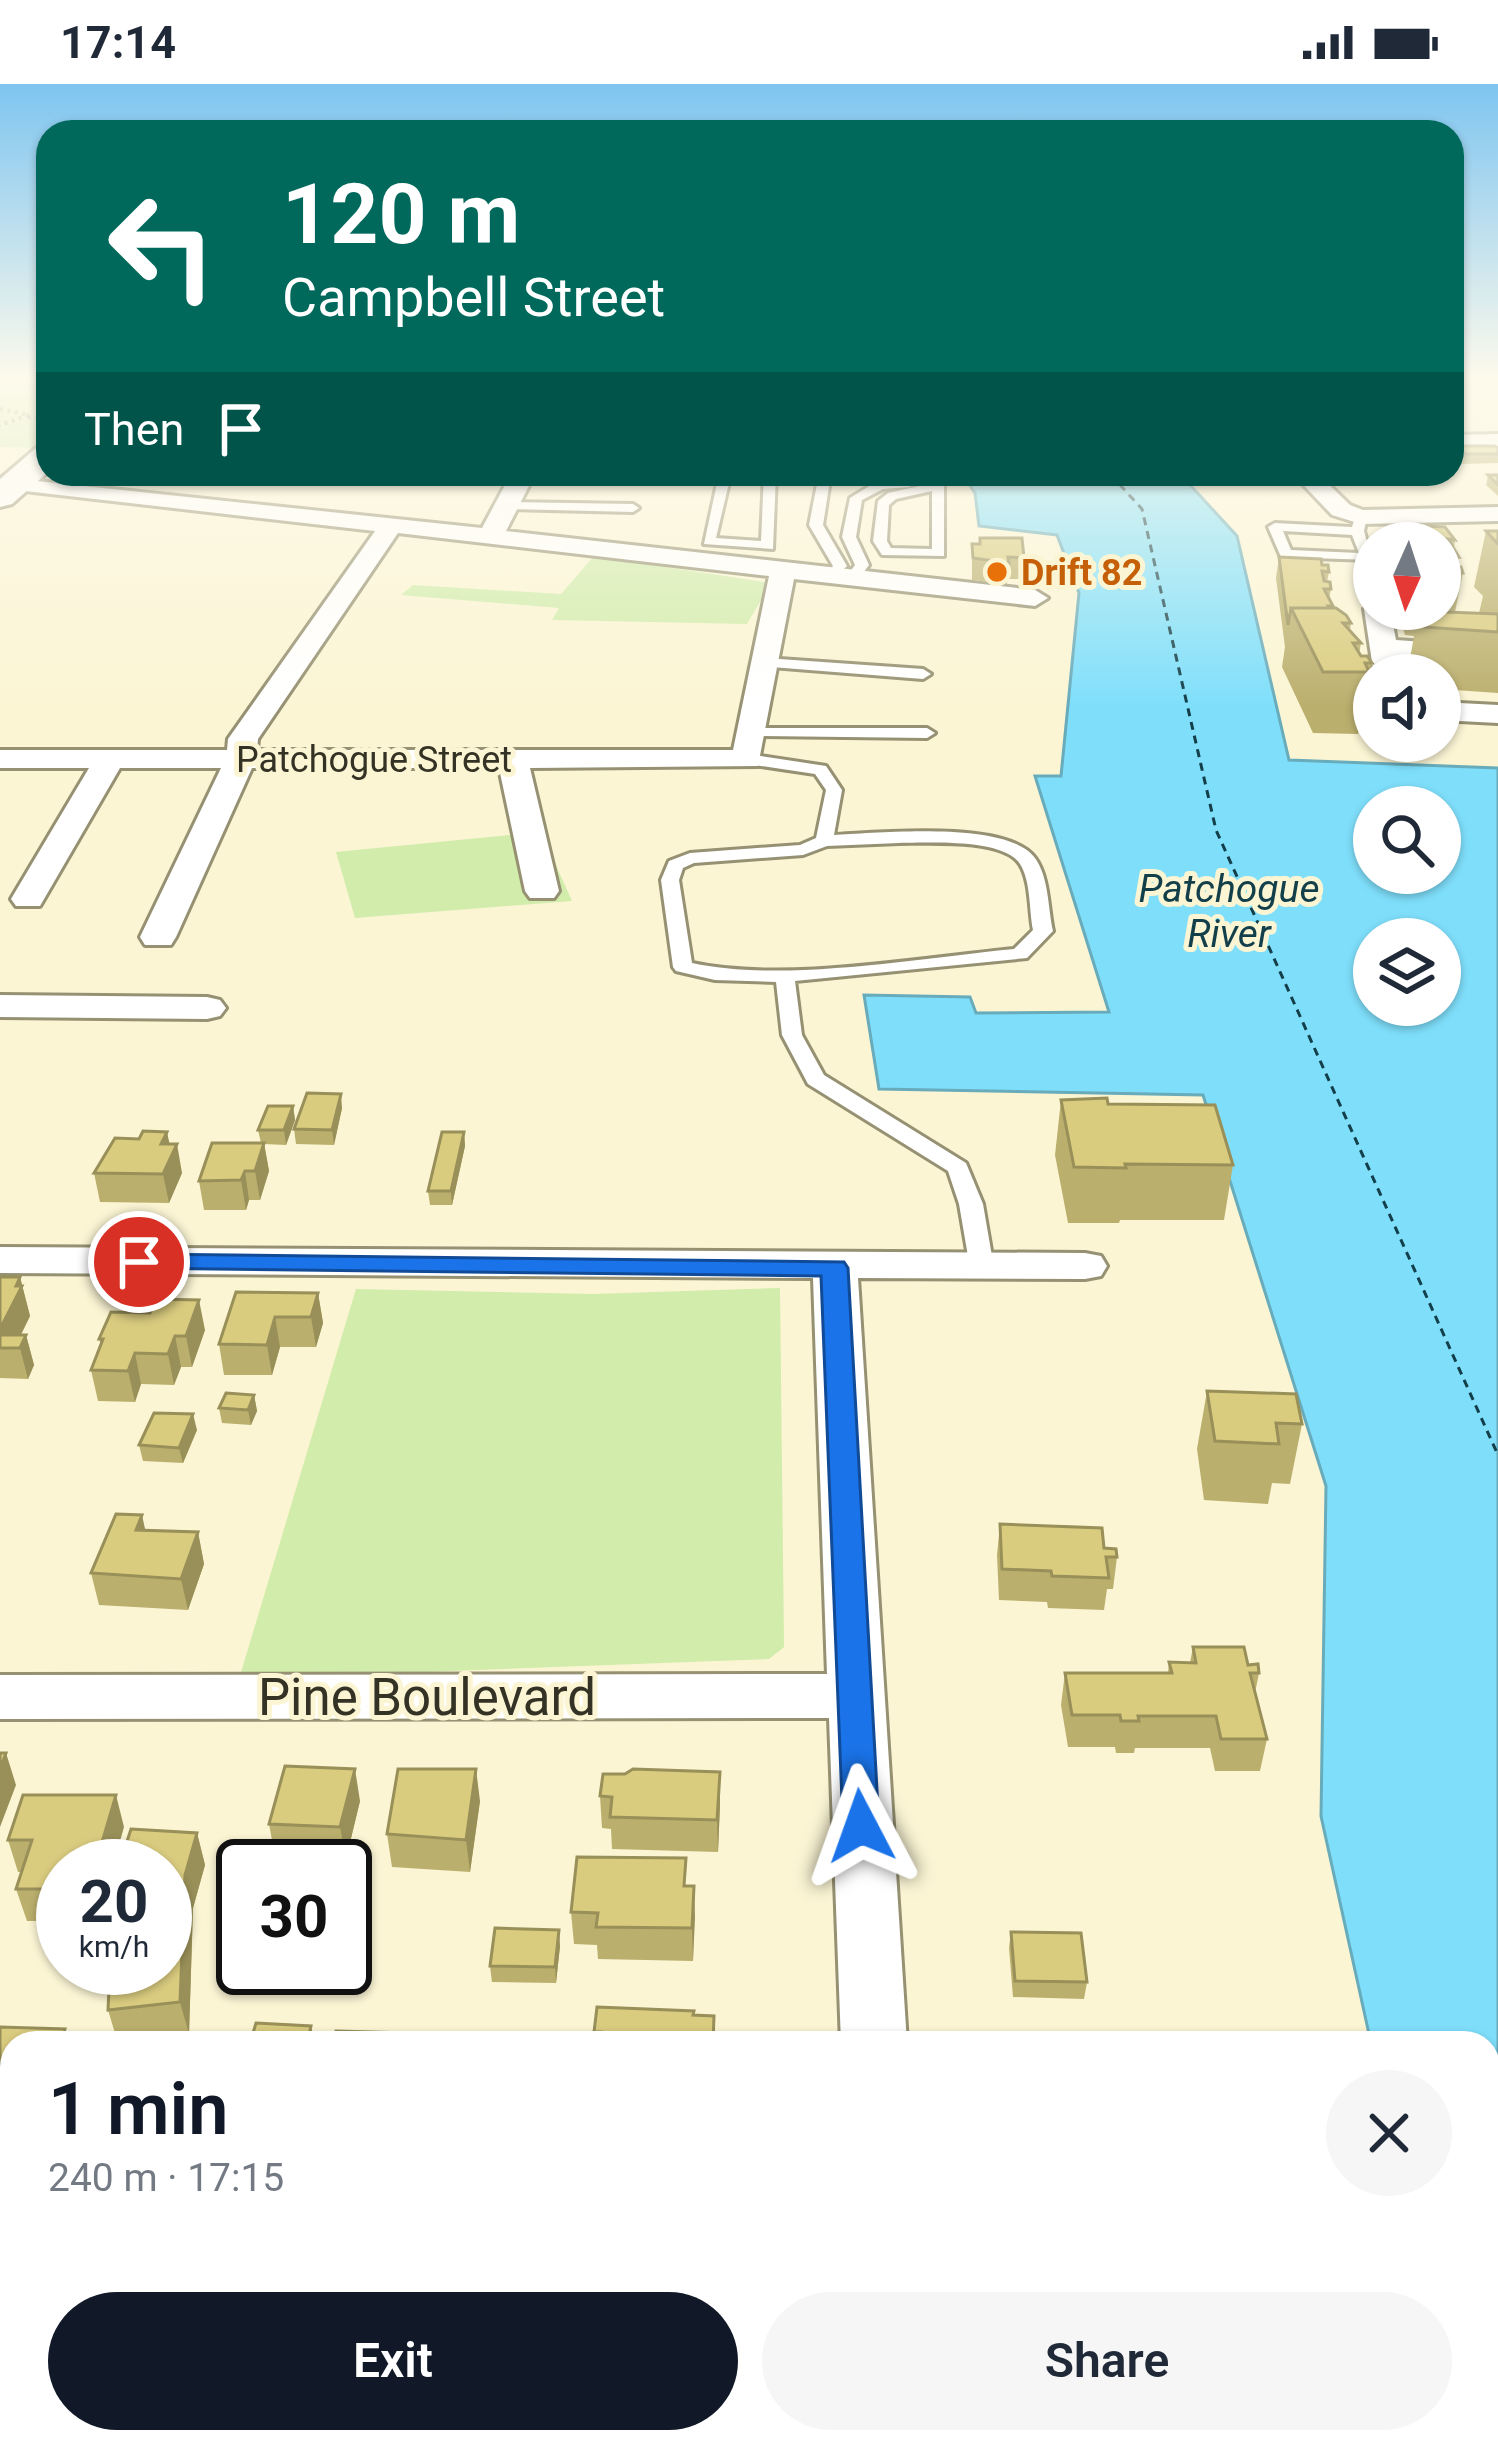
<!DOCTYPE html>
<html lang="en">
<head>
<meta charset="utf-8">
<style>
  :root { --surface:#fff; --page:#f6f6f7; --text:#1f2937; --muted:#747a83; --accent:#111827 }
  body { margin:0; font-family:Roboto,sans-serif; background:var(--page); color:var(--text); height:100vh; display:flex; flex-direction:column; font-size:45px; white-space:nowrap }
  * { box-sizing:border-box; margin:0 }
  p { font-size:39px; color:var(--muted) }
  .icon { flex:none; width:66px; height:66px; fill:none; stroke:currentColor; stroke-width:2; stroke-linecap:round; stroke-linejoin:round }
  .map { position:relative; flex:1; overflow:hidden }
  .sheet { position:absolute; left:0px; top:1947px; width:1500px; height:423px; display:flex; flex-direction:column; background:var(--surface); border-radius:36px 36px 0 0; box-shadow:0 3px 9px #0004 }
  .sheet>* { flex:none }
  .guide { position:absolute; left:36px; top:36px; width:1428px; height:366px; border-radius:36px; box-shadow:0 3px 9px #0004; background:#00695c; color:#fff; overflow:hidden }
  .needle { width:78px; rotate:183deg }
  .controls { position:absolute; left:1353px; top:438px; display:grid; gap:24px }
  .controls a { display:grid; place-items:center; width:108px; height:108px; border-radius:50%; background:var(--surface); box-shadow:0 3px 9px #0004; font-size:60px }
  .speed { position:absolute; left:36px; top:1755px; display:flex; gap:24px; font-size:60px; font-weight:700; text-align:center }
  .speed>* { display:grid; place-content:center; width:156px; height:156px; border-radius:50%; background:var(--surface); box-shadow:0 3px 9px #0004; line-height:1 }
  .speed small { font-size:30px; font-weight:400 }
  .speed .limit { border:6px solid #111; border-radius:18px; background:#fff; color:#111 }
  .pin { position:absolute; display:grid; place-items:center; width:102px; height:102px; color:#fff; margin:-51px; border:6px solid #fff; border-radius:50%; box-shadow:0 3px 12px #0007 }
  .me { position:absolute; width:132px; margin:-66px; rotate:356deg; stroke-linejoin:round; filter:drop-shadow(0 0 9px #0008) }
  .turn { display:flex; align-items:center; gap:42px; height:252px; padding:0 48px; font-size:54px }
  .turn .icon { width:156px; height:156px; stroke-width:2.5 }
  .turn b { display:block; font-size:84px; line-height:102px }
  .then { display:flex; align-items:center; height:114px; padding:0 48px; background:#0003; gap:24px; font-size:45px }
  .round { display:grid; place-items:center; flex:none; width:126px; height:126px; border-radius:63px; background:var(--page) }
  .head { display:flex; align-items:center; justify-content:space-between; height:204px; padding:0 48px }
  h1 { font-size:72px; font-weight:600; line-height:90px; color:var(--accent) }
  .action { display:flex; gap:24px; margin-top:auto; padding:24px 48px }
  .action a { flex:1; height:138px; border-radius:72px; background:var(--accent); color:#fff; font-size:48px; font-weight:600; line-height:138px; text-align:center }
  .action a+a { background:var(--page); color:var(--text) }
  .status { display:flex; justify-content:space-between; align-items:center; height:84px; padding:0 60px; background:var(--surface); direction:ltr }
  .status svg { height:33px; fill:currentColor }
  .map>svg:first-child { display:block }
  .green { fill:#d1ecab }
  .water { fill:#7fdffb; stroke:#68abbb; stroke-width:3; fill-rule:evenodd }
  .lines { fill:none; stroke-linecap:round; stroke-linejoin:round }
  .ferry { stroke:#123f4a; stroke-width:3; stroke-dasharray:8 6; stroke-linecap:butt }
  .lane-casing { stroke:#969172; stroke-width:6 }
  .street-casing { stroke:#969172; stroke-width:6 }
  .secondary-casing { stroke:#969172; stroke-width:6 }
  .path { stroke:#928e78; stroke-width:4.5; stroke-dasharray:3 4.5; stroke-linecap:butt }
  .lane { fill:#fff; fill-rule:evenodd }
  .street { fill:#fff; fill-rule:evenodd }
  .secondary { fill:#fff; fill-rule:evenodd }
  .wall { fill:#bbaf6d }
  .shaded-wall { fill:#998f59 }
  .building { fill:#dacc7f; stroke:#998f59; stroke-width:3 }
  .route { fill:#1a73e8; stroke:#114b97; stroke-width:3 }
  .food-dot { fill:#e8710a; stroke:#fbf5d4; stroke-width:4.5 }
  .labels { text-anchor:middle; stroke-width:10; stroke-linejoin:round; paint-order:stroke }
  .far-food-label { font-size:36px; font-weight:bold; fill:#c56008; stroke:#fbf5d4; text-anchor:start }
  .far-street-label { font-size:36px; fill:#343225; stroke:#fbf5d4 }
  .far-water-label { font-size:39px; font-style:italic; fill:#123f4a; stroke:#fbf5d4 }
  .near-street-label { font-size:51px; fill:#343225; stroke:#fbf5d4 }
</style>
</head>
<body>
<div class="status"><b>17:14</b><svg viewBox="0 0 49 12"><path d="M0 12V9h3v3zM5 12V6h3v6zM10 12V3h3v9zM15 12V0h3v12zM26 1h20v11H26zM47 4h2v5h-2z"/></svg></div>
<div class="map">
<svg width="1498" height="2369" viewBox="0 0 1498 2369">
  <rect width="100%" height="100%" fill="#fbf5d4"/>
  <path class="green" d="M0 296 48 301V359L43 364 0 363Z
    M594 472 771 499 747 540 552 536 559 524 401 511 413 501 561 510Z
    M541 748 572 817 355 834 336 768Z
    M780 1204 784 1563 769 1575 239 1595 356 1205 593 1210Z"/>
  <path class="water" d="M962 390H1180L1237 452 1289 676 1498 684V2369H1462L1460 2358H1488V1959H1371L1321 1732 1326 1402 1203 1011 879 1005 864 911 970 913 976 929 1109 928 1035 692H1061L1079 509 1057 451 979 442 975 409ZM1374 723H1440V789H1374ZM1374 855H1440V921H1374Z"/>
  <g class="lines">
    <path class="ferry" d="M1110 390 1142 425 1216 746 1498 1371"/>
    <g class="lane-casing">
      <path id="lane" d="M719 390H731L716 454 761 457 764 390H776L773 465 704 460Z
        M819 390H831L823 441 847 482 833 495 826 491 833 482 809 441Z
        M910 397V403L883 405 862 416 856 453 869 481 858 496H848L846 493 855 481 842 453 850 414 876 398Z
        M938 398 944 402V472L882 471 873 457 878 417 888 409ZM932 407V465L891 464 887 457 889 421 896 415Z
        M502 418 633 420 639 424 633 428 507 425 502 424Z
        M1356 430 1367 433 1364 447 1372 476 1281 473 1268 443 1275 439 1352 443ZM1283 447 1352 451 1359 469 1291 466Z
        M765 574 923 585 931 590 923 595 760 582 757 579Z
        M746 644H927L935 649 927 654 752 652 744 647Z
        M747 670 826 682 842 706 834 751C877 749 1008 736 1035 774 1049 793 1048 825 1053 847L1027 874 795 897 802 951 824 991 966 1079 983 1120 994 1184 990 1189H974L970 1184 959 1120 948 1087 808 1000 782 951 776 898 715 896 676 887 673 883 661 796 669 777 690 769 800 761 816 754 826 706 815 690 741 679 739 675ZM899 759C927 759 1003 754 1020 780 1031 797 1029 826 1033 846L1014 865C919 874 783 899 692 879L679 796 683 784 694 779 803 771 827 762Z"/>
    </g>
    <g class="street-casing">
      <path id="street" d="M1498 350V364L1452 365V351Z
        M511 390H535L506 447 1035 506 1048 514 1035 522 794 495 758 682 530 684 559 807 554 814H530L525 807 499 684H252L176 853 171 861H145L140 853 221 684H120L40 822H16L11 815 89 684H0V666H227L228 655 375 447 16 406 4 399 8 394 482 444ZM398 449 769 492 733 666H257L258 655Z
        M1293 390H1318L1350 421 1363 426 1498 423V437L1361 440 1332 431Z
        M1374 518V525H1390L1396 556 1498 563V579L1399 573 1402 591H1374L1364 525Z
        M1440 618 1498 621V639L1440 636Z
        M0 911 207 913 220 916 226 924 220 932 207 935 0 933Z
        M0 1163 1085 1169 1101 1172 1107 1182 1101 1192 1085 1195 858 1194 907 1959H841L829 1634 0 1635V1591L827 1590 813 1194 0 1189Z
        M0 2228H12V2302H0Z"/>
    </g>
    <g class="secondary-casing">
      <path id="secondary" d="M48 361V388L12 420 0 423V395L36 364Z"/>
    </g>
    <path class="path" d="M0 325 29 331 0 341
      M28 333 48 334"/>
    <use href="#lane" class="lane"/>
    <use href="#street" class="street"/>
    <use href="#secondary" class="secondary"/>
  </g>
  <path class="wall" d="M1457 362 1498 364V379L1463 380 1455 372Z
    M1488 391H1498V412L1486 401Z
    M1403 441 1455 456 1454 464 1459 473 1457 483 1463 489 1455 528 1479 529 1483 512 1474 503 1486 447H1498V609L1440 605V591H1409L1408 586 1414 552 1405 551 1403 544 1389 543 1391 525H1440V459H1400Z
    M972 460 1024 474 1022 495H1007V500L972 496Z
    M1279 473 1322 481 1329 488 1327 498 1331 505 1329 515 1333 524 1351 539 1350 546 1361 559 1359 570 1372 579 1358 650 1313 649 1282 583 1285 563 1276 494Z
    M1061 1016 1108 1020 1233 1081 1224 1136H1120L1119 1139H1068L1055 1071Z
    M293 1022 295 1036 286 1061 264 1060 269 1087 260 1116H249L246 1126H204L199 1097 261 1059 258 1046Z
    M342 1024 334 1061 296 1060 294 1045Z
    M167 1048 169 1060 182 1089 169 1119 100 1118 94 1089 139 1055Z
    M464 1048 465 1062 452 1121H430L428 1107Z
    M0 1193H20L30 1232 21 1251H26L34 1281 28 1295 0 1294Z
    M318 1209 323 1239 316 1263H280L272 1291H224L219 1260Z
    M205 1246 192 1283H181L174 1301 141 1300 135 1318 98 1317 91 1286 101 1262 99 1255Z
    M1207 1307 1302 1340 1290 1400 1272 1399 1268 1420 1204 1416 1197 1365Z
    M254 1311 257 1327 251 1341 222 1339 219 1324Z
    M197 1346 183 1379 143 1377 139 1361Z
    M1000 1440 1104 1464 1117 1473 1113 1505H1107L1104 1526 1048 1524 1047 1518 999 1516 997 1471Z
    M145 1447 198 1448 204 1480 188 1526 99 1521 91 1489Z
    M1193 1563 1248 1581 1259 1589 1255 1609 1267 1655 1260 1687H1215L1210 1664H1135L1134 1669H1116L1115 1663H1068L1061 1621 1065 1589H1168L1169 1578 1190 1579Z
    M600 1712 720 1720 718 1768 612 1765 611 1745 602 1744Z
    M360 1717 346 1775 275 1772 269 1740Z
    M480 1717 470 1788 392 1783 387 1750Z
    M124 1743 63 1782V1837H27L16 1805 22 1788H18L8 1756Z
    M197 1749 205 1781 193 1824 189 1950 118 1959 108 1926Z
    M686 1802H694L693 1877 598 1875 597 1861 574 1860 571 1828Z
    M1011 1848 1087 1898 1084 1915 1013 1913 1009 1864Z
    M560 1862 556 1899 492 1898 490 1882Z
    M694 1931 715 1959H595L594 1948Z
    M0 1943 12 1959V2054H10L0 2083Z"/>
  <path class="shaded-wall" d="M341 1010 342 1024 334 1061 332 1046Z
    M293 1022 295 1036 286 1061 284 1046Z
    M167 1048 172 1072 177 1060 182 1089 169 1119 163 1090 161 1060Z
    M464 1048 465 1062 452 1121 451 1107Z
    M264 1059 269 1087 260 1116 255 1087Z
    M245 1087 249 1116 246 1126 241 1096Z
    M20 1193 30 1232 14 1264 0 1260V1245Z
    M318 1209 323 1239 316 1263 311 1233Z
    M199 1216 205 1246 192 1283 186 1252Z
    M275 1233 280 1263 272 1291 267 1261Z
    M26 1251 34 1281 28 1295 20 1264Z
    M175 1252 181 1283 174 1301 168 1270Z
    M135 1269 141 1300 135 1318 128 1287Z
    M254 1311 257 1327 251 1341 248 1326Z
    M193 1330 197 1346 183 1379 179 1364Z
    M142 1431 149 1463 136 1446Z
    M198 1448 204 1480 188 1526 181 1495Z
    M6 1669 16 1701 0 1743V1685Z
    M355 1685 360 1717 346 1775 340 1743Z
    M476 1685 480 1717 470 1788 466 1756Z
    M720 1688V1720L718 1768 717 1736Z
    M116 1711 124 1743 113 1782H95Z
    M197 1749 205 1781 193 1824 189 1950 180 1918 185 1791Z
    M694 1802 695 1834 693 1877 692 1844Z
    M559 1846 560 1862 556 1899 555 1883Z
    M311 1942 315 1959H307Z
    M65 1945 70 1959H61Z
    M0 2027 10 2054 0 2083Z"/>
  <path class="building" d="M1457 362H1495L1498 364V370H1465Z
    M1488 391H1498V401Z
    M1403 441 1445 443 1455 456 1448 455 1459 473 1452 472 1455 483H1461L1463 489H1457L1459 496 1440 495V459H1407Z
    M1486 447H1498V460Z
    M980 454H1022L1024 474 1008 473 1009 479 973 474 972 460H980Z
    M1279 473 1321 475 1322 481H1328L1329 488 1322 487 1324 497 1330 498 1331 505H1324L1333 522H1328L1329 524H1291L1288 541Z
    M1291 524H1336L1346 531 1351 539H1343L1361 559H1353L1361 572H1367L1372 579H1365L1369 588H1323Z
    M1419 527 1498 530V548L1424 543Z
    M307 1009 341 1010 332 1046 294 1045Z
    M1107 1014 1108 1020 1215 1021 1233 1081 1125 1080 1126 1084 1074 1083 1061 1016Z
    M268 1022H293L284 1046H258Z
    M143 1047 167 1048 161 1060H177L163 1090 94 1089 115 1054 139 1055Z
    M442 1048H464L451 1107H428Z
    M212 1059H264L255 1087H245L241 1096 199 1097Z
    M0 1193H20L16 1202H22L0 1245Z
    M236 1208 318 1209 311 1233H275L267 1261 219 1260Z
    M156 1215 199 1216 186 1252H175L168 1270 135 1269 128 1287 91 1286 103 1255H99L111 1228 150 1229Z
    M0 1251H26L20 1264H0Z
    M1207 1307 1296 1310 1302 1340 1276 1339 1279 1360 1215 1357Z
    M226 1309 254 1311 248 1326 219 1324Z
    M154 1329 193 1330 179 1364 139 1361Z
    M116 1430 142 1431 136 1446 198 1448 181 1495 91 1489Z
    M1000 1440 1102 1444 1104 1464 1116 1465 1117 1473H1106L1109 1494 1052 1492 1051 1487 1002 1485Z
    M1193 1563H1244L1248 1581 1258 1580 1259 1589H1250L1267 1655H1221L1216 1632H1138L1139 1637H1121L1120 1631H1072L1065 1589H1172L1169 1578 1196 1579Z
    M0 1669H6L0 1685Z
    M285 1682 355 1685 340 1743 269 1740Z
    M398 1685H476L466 1756 387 1750Z
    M633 1685 720 1688 717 1736 610 1733 612 1713 600 1712 603 1690H625Z
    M23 1711H116L95 1782H63V1805H16L32 1756H8Z
    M131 1745 197 1749 185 1791 180 1918 108 1926 110 1884H165V1782H119Z
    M577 1773 686 1774 684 1802H694L692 1844 596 1843 598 1829 571 1828Z
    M495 1844 559 1846 555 1883 490 1882Z
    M1011 1848 1081 1849 1087 1898 1015 1897Z
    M597 1923 694 1927 693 1931 714 1932 713 1959H600L601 1948H594Z
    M256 1939 311 1942 307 1959H250Z
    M0 1943 65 1945 61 1959H12V2022H0Z
    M336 1947 408 1949 406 1959H333Z"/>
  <linearGradient id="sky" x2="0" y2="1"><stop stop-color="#7ec5f0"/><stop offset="0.47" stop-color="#fdfaec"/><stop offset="1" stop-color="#fdfaec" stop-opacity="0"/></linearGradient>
  <rect width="1498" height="623" fill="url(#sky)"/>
  <path class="route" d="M139 1170 844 1178 848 1184 879 1742 874 1753 861 1757 848 1753 843 1742 821 1192 130 1184 126 1178Z"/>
  <circle class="food-dot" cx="997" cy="488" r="12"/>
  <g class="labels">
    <g class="far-food-label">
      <text x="1021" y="501">Drift 82</text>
    </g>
    <g class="far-street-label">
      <text x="374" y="688">Patchogue Street</text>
    </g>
    <g class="far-water-label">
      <text x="1229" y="818">Patchogue<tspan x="1229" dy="45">River</tspan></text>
    </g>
    <g class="near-street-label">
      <text x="427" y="1631">Pine Boulevard</text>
    </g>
  </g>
</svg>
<div class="controls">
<a><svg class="needle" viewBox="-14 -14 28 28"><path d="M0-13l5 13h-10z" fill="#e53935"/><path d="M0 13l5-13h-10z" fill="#747a83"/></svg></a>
<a><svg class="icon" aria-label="sound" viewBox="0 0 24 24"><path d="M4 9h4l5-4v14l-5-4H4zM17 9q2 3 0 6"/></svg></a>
<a><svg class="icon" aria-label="search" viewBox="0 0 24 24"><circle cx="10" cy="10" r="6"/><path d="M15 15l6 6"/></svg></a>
<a><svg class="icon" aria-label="layers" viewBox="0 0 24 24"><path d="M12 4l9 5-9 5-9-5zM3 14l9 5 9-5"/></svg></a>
</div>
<div class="speed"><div>20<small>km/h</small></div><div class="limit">30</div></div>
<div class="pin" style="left:139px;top:1178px;background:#d93025"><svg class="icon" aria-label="arrive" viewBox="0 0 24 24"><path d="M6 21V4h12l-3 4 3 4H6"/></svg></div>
<svg class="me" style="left:861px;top:1742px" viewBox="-20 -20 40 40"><path d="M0-17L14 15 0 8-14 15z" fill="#1a73e8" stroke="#fff" stroke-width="4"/></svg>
<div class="guide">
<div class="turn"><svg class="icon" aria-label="left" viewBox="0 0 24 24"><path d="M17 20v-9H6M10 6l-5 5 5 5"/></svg><div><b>120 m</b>Campbell Street</div></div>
<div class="then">Then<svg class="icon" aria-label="arrive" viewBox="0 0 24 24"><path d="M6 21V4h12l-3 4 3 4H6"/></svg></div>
</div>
<section class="sheet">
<div class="head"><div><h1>1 min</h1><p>240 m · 17:15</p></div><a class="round"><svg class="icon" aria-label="close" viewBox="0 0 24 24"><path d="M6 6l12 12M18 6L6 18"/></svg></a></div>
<div class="action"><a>Exit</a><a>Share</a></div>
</section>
</div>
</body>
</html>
